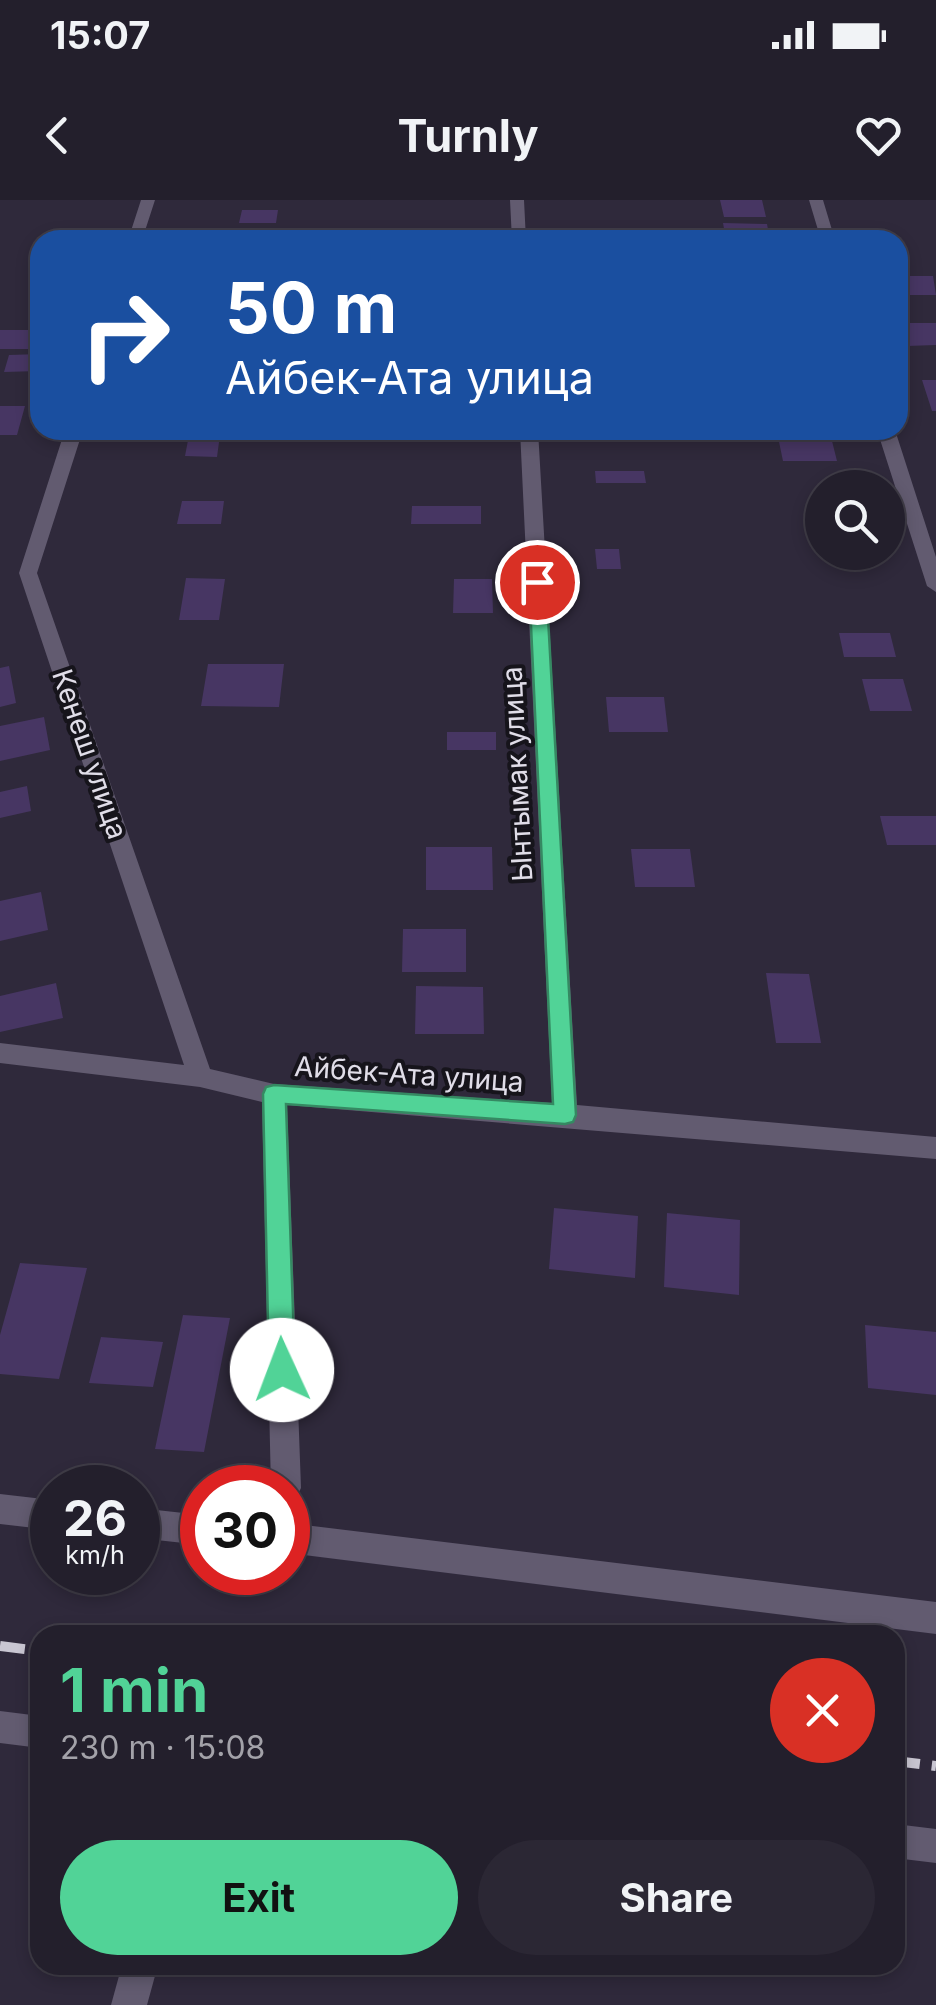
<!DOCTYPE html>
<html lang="en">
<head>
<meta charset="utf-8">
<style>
  :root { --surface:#231f2c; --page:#2b2734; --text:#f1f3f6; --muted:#a3a2a9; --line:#403d48; --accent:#51d397 }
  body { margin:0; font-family:Inter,sans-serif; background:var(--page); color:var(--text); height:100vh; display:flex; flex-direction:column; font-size:38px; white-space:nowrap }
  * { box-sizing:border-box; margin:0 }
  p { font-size:32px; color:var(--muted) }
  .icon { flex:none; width:55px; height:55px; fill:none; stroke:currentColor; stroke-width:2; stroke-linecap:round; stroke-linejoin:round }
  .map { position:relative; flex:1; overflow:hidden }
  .details { position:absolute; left:30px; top:1425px; width:875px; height:350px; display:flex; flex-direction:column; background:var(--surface); border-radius:30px; box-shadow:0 5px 15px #0003,0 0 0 2px var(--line) }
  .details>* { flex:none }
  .top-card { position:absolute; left:30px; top:30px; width:878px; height:210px; border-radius:30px; box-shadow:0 5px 15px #0003,0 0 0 2px var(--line); background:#1a4fa0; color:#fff; overflow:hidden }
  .fabs { position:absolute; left:805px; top:270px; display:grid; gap:20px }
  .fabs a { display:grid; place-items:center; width:100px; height:100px; border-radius:50%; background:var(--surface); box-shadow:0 5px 15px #0003,0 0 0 2px var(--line); font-size:50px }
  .speed { position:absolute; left:30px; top:1265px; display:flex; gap:20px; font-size:50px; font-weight:700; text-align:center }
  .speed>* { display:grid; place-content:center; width:130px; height:130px; border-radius:50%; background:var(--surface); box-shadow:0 5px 15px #0003,0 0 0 2px var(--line); line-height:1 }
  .speed small { font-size:25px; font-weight:400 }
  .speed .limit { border:15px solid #d22; background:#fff; color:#111 }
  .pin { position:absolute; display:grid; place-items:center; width:85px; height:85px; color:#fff; margin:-42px; border:5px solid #fff; border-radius:50%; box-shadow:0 2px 10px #0007 }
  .me { position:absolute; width:110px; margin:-55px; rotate:358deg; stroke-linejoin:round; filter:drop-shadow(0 0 8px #0008) }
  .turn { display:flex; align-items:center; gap:35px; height:210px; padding:0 30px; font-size:45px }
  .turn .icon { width:130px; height:130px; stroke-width:2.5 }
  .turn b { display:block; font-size:70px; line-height:85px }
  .round { display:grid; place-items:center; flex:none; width:105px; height:105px; border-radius:52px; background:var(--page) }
  .summary { display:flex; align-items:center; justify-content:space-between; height:170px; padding:0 30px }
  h1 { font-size:60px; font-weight:700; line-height:75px; color:var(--accent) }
  .action { display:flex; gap:20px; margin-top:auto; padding:20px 30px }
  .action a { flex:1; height:115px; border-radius:60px; background:var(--accent); color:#111; font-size:40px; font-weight:700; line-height:115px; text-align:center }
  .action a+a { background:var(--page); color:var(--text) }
  .status { display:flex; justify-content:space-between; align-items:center; height:70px; padding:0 50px; background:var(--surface); direction:ltr }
  .status svg { height:28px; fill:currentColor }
  header { display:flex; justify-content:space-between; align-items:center; height:130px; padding:0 30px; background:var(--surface); font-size:45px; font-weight:700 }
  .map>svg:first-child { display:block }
  .building { fill:#473663 }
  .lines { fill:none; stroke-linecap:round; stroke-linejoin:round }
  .minor { fill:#625b70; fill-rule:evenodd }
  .rail { stroke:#c9c6d2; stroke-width:10; stroke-dasharray:25 12; stroke-linecap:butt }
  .route { fill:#51d397; stroke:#358962; stroke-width:2.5 }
  .labels { text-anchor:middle; stroke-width:8; stroke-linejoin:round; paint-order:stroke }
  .street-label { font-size:28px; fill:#e0dde8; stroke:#16141b }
</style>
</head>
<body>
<div class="status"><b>15:07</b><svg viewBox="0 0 49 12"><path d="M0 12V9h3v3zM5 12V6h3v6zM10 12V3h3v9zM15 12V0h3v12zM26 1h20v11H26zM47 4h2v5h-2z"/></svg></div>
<header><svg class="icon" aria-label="back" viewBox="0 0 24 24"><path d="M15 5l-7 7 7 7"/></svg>Turnly<svg class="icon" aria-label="heart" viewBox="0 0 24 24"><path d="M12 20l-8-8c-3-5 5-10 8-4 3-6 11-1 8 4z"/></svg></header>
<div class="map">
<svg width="936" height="1805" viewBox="0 0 936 1805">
  <rect width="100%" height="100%" fill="#2f293b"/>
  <path class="building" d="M720 0H762L766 17H724Z
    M242 10H278L276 23H239Z
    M723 23 767 24 770 40H726Z
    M598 31V40H564L563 32Z
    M898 76H933L936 95H898Z
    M899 123H936V145L907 146Z
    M0 130H34L29 149H0Z
    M40 154 39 171 4 172 9 155Z
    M922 180H936V211H932Z
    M0 206H25L17 235H0Z
    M189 235H220L217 257 185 256Z
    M778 237H831L837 261H783Z
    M595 271H644L646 283H596Z
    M182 301H224L221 324H177Z
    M412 306H481V324H411Z
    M595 349H619L621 369H597Z
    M186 378 225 379 219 420H179Z
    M454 379H492L493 413H453Z
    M839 433H890L896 457H844Z
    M208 464H284L279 507 201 506Z
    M9 466 16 503 0 507V468Z
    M862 479H903L912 511H870Z
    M606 497H664L668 532H609Z
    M44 517 50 550 0 561V526Z
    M447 532H496V550H447Z
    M27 586 31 611 0 618V592Z
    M880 616H936V645H887Z
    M426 647H492L493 690H426Z
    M631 649H690L695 687H635Z
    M41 692 48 730 0 741V701Z
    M403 729H466V772H402Z
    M766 773 809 774 821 843H776Z
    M56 783 63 818 0 832V796Z
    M416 786 483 787 484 834H415Z
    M554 1008 638 1016 635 1078 549 1069Z
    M667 1013 740 1020 739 1095 664 1087Z
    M20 1063 87 1068 59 1179 0 1174V1135Z
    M183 1115 230 1118 204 1252 155 1249Z
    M865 1125 936 1132V1195L868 1188Z
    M101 1137 163 1142 153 1187 89 1183Z"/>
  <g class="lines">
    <path class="minor" d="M141 0H155L142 40H128Z
      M510 0H524L526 40H512Z
      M809 0H823L835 40H821Z
      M65 230H83L37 373 210 869 274 884 552 903 520 230H538L577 905 936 937V959L287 905 301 1288 296 1298 288 1302V1288H271L262 902 200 887 0 863V843L184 865 19 373Z
      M877 230H895L936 357V392L927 386Z
      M0 1294 52 1300V1330L0 1324Z
      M138 1308 202 1315V1345L138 1338Z
      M288 1323 936 1402V1434L288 1353Z
      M0 1511 40 1516V1548L0 1543Z
      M895 1624 936 1629V1663L895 1658Z
      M122 1765H158L147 1805H111Z"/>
    <path class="rail" d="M0 1446 40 1451
      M895 1561 936 1566"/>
  </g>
  <path class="route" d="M537 377 546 382 576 915 573 922 565 924 286 904 295 1170 291 1178 282 1182 273 1178 269 1170 263 894 266 887 274 885 553 904 529 382Z"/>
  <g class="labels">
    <g class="street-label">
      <text transform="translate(90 554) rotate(71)" y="10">Кенеш улица</text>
      <text transform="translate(517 574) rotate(-93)" y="10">Ынтымак улица</text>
      <text transform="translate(409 874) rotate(4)" y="10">Айбек-Ата улица</text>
    </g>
  </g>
</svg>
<div class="fabs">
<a><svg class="icon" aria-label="search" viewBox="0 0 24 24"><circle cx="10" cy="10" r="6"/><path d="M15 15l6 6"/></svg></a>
</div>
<div class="speed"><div>26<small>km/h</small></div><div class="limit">30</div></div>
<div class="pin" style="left:537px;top:382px;background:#d93025"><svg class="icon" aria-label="arrive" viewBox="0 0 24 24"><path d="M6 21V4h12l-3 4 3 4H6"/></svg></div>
<svg class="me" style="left:282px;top:1170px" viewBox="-20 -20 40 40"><circle r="19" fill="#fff"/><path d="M0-13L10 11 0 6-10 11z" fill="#51d397"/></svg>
<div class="top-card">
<div class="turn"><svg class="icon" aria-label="right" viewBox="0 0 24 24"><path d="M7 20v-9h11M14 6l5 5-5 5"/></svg><div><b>50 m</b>Айбек-Ата улица</div></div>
</div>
<section class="details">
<div class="summary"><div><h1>1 min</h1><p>230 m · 15:08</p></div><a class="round" style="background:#d93025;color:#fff"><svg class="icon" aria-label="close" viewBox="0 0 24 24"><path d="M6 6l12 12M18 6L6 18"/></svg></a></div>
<div class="action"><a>Exit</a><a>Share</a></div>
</section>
</div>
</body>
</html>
